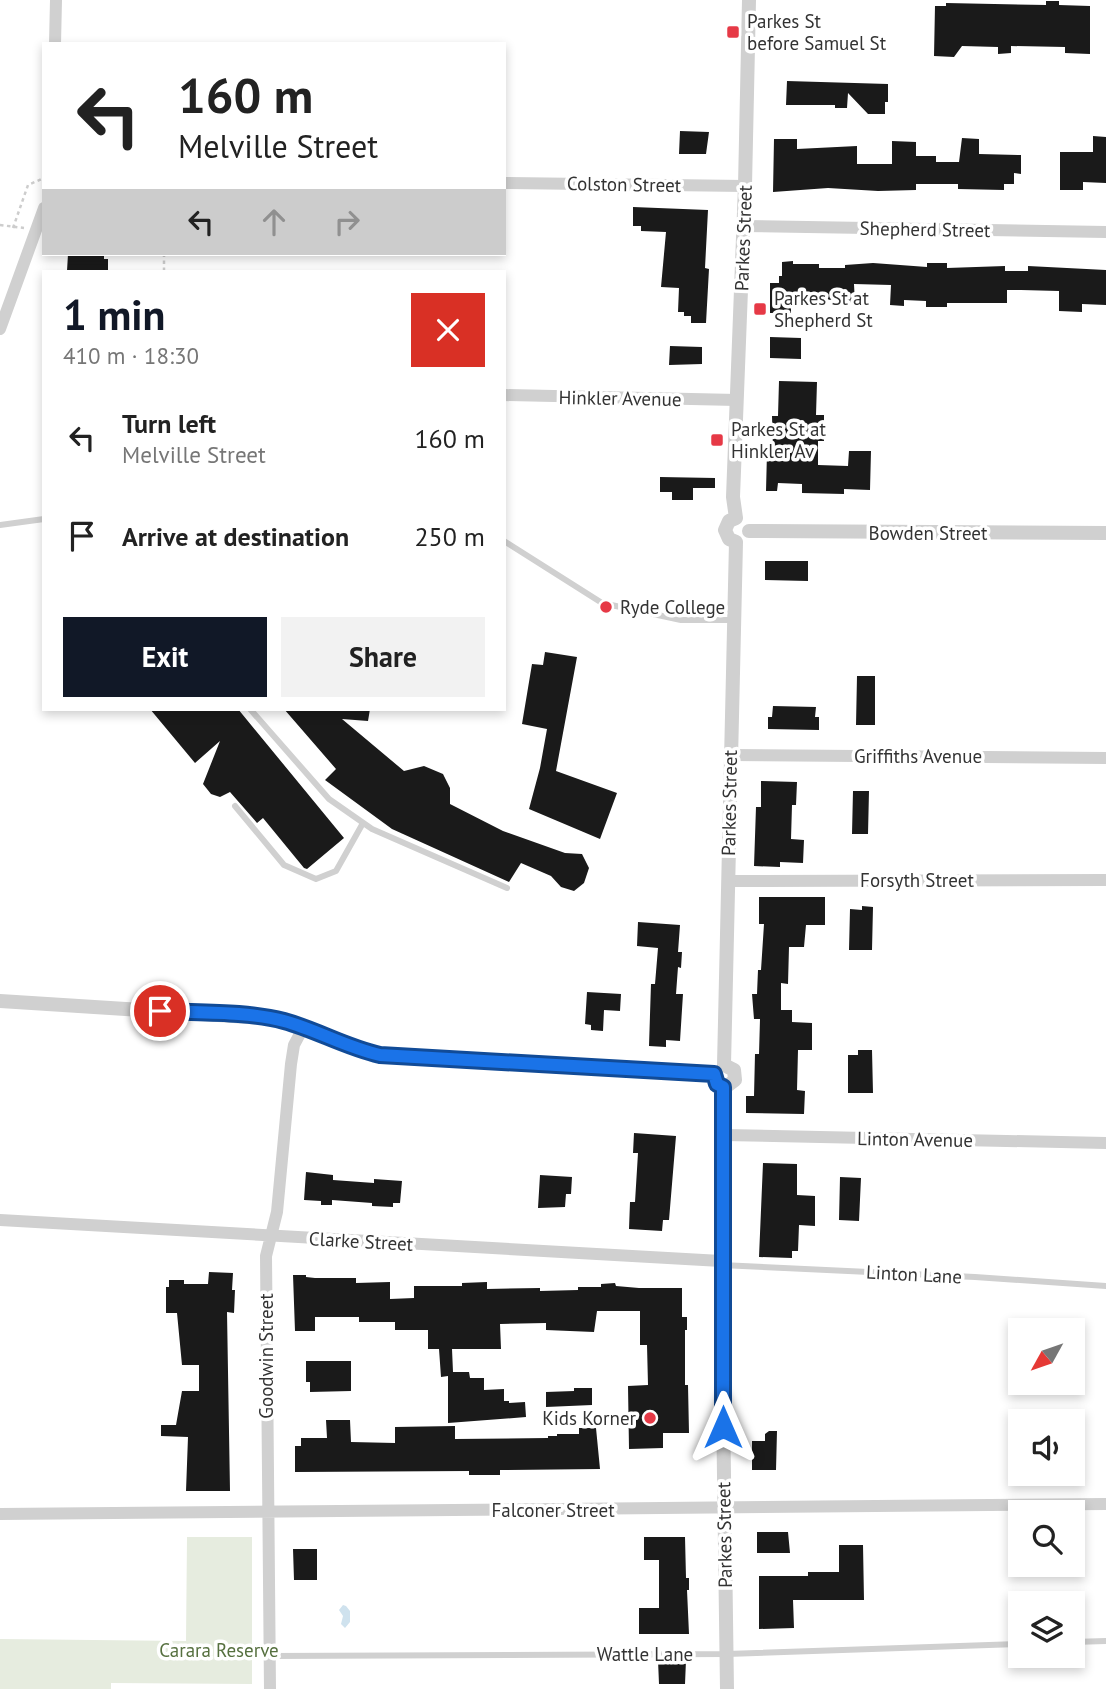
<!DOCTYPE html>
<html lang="en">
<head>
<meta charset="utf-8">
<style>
  :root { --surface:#fff; --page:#f2f2f2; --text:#222; --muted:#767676; --accent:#111827 }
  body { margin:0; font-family:"PT Sans",sans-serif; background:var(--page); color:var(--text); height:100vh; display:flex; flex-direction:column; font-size:26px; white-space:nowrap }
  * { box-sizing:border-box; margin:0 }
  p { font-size:23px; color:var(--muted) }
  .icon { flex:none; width:38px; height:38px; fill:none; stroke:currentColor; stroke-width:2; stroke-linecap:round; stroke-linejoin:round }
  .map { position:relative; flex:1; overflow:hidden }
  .sheet { position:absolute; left:42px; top:270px; width:464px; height:441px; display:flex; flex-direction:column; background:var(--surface); border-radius:0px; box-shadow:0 4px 10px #0003 }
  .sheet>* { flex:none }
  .banner { position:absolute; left:42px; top:42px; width:464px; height:214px; border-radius:0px; box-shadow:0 4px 10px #0003; background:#fff; color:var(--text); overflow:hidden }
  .needle { width:46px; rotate:230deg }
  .tools { position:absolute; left:1008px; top:1318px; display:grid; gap:14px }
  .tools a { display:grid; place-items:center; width:77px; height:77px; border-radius:0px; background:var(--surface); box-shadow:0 4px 10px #0003; font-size:35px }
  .pin { position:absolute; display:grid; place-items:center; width:60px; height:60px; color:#fff; margin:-30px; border:4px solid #fff; border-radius:50%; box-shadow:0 2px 7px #0007 }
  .me { position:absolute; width:77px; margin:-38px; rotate:0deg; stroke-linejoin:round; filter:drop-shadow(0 0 5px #0008) }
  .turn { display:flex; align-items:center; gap:24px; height:147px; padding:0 21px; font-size:32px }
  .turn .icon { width:91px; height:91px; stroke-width:2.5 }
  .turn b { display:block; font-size:49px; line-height:60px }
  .lanes { display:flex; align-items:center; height:66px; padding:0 21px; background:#0003; justify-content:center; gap:35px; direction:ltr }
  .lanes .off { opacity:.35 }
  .round { display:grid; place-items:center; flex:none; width:74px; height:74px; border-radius:0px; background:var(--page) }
  .overview { display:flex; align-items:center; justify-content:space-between; height:119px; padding:0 21px }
  h1 { font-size:42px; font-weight:700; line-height:52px; color:var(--accent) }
  .primary-button { display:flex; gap:14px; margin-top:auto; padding:14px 21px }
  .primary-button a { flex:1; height:80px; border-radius:0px; background:var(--accent); color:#fff; font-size:28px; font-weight:700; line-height:80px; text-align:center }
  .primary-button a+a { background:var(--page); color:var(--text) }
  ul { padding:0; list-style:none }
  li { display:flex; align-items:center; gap:21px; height:98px; padding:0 21px }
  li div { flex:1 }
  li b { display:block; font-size:26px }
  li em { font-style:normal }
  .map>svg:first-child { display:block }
  .green { fill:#e6ecdf }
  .water { fill:#cfe2ee }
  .building { fill:#1a1a1a }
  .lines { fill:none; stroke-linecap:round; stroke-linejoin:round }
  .path { stroke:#cdcdcd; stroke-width:2.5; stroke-dasharray:3.5 3.5; stroke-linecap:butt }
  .service { stroke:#d0d0d0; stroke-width:6 }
  .minor { stroke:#d0d0d0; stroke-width:12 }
  .tertiary { stroke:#d0d0d0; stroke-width:14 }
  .route-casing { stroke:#114b97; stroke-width:18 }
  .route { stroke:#1a73e8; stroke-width:12 }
  .poi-dot { fill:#e63946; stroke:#fff; stroke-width:2.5 }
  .labels { text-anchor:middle; stroke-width:7; stroke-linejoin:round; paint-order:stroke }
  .poi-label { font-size:19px; fill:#333; stroke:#fff; text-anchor:start }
  .street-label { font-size:19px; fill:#333; stroke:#fff }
  .park-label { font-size:19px; fill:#56703f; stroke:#fff }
</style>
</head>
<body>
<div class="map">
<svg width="1106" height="1689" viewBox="0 0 1106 1689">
  <rect width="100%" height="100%" fill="#fff"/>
  <path class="green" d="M187 1537H252V1684L111 1683V1689H0V1639L186 1641Z"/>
  <path class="water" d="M343 1605 346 1606 350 1611V1622L345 1628 341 1624 343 1616 339 1610Z"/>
  <path class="building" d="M1046 1H1059V5L1090 6V54L1065 53V47L1011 46V53L998 54V47L962 46 954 57 934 56 935 6H946V3L1046 5Z
    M787 81 888 84V102H885V114H868L848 93 847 108H835V105H786Z
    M680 131 709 132 706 154H679Z
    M1093 136 1106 137V183L1083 182V190H1060V152H1093Z
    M962 138 979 139V154L1021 155V174L1014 173V184H1004V190L958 189V184H916V190L878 191 828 188 773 192 774 139H797V149L857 146V164H892V141L916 142V156H936V162H959Z
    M633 207 708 210 705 268 709 269 706 323H691V316H684V312H678L679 288 661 287 666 232 641 231V226H633Z
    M68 254H104V259H108V271H67Z
    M793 261V264H819V268H845V265L873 263 927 267V263H947V268L1005 266V271H1028V266L1106 270V305L1082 304V312L1059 311V291L1021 290H1007V303H947V307H926V301L904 300V306L890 305 891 285 854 284 855 305H835V300L791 298V313H770V283H779V276H782V262Z
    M770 337 801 338V359L770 358Z
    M670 346 702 347V364L669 365Z
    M779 381 817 382 816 415H824V441H818V465L848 466 849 451H871L870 490 844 489V494L802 493V484L778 483 777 491H766L767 452H773L772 416H778Z
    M660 477 715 478V488H693V500H672V492H660Z
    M765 561H808V581L765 580Z
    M545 652 577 657 556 771 617 793 600 839 529 809 540 768 547 729 522 724 532 664 543 665Z
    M857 676H875V725H856Z
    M773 706 816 707 815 717H819V730L768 729V717H772Z
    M150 709H238L344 838 307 869 304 868 263 818 257 823 230 792 220 797 211 794 203 784 220 741 195 763Z
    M284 709H370L368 721 342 719 404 771 424 766 443 774 450 788V804L503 831 565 853 582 854 589 868 584 883 574 891 561 887 551 876 521 863 509 882 392 829 325 780 336 769Z
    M761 781 797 782 796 805H792L791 839 804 840 803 863 780 862V867L754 866 756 807H761Z
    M853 791H869L868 834H852Z
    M759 897H825V925H806L804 947H789L788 984 781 983V1010H792V1022L812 1023V1050H798L797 1090 805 1091 804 1114 746 1113V1096H754L755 1054H759L760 1019H754L752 994H757L758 970H761L764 924H759Z
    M862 906 873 907 872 950H849L850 909 862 910Z
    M638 922 680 925 678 952H682L681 968 678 967 676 994H683L680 1041 666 1040V1047L649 1046 651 984H655L658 948 637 946Z
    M587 992 621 994 620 1011 604 1010 603 1031 591 1030V1025L585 1024Z
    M858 1050H872L873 1093H848V1055H858Z
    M634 1133 676 1136 669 1220H663L662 1231 629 1229 630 1202H635L638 1153H633Z
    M763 1163 797 1164V1195L815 1196V1226L799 1225 798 1251H792V1258L759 1257Z
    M306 1172 333 1175V1180L374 1183V1179L402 1181 400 1203H393V1207L372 1206V1203L332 1200V1205H321V1201L304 1200Z
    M540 1175 572 1177 571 1194H566L565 1207 538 1208Z
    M840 1177 861 1178 859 1221 839 1220Z
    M209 1272 233 1273 232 1290H235L234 1313 227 1312 230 1491H186L188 1437 161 1436V1425H176L182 1391H199V1365H182L177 1313H166V1287H169V1280H184V1284H208Z
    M293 1275H306V1277L315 1278H356V1283L390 1282V1299L414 1298V1286H462V1283L487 1282V1289L540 1288V1291L578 1290V1287H601V1284L615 1283 616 1286 639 1288H682V1317H687V1330H685V1385H688L689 1433H663V1448L629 1449 628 1386 648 1385 647 1345H640V1311H597L594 1332 546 1330V1323L500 1324 501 1349H452L453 1372H469L470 1378H484V1390L504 1389V1401H509V1403L525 1402 526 1417 448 1423V1376L441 1377 439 1349H428V1330H395V1322H359V1317H315V1331H295Z
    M306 1361H351V1391L310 1392V1382H306Z
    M574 1388H592V1405L546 1407V1392L574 1391Z
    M326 1420H350L351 1442 395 1443V1427L455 1426V1439L548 1438V1436H557V1434H579V1428H596L600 1469 500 1470V1475H469V1471L295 1472V1446H301V1438H327Z
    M769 1431H777L776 1470H752V1441H765V1434Z
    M757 1532H788L790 1553H757Z
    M644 1537H685L686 1578H689V1590H687L689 1634H639V1608H659V1560H644Z
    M839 1545H863L864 1600H793L794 1628 759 1629V1576H808V1572H839Z
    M293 1549H317V1580H294Z
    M658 1660H686L685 1684H659Z"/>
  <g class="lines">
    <path class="path" d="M0 225 24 228
      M13 228 28 185 44 178
      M164 271V254"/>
    <path class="service" d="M0 525 44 519
      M504 541 602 603 681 620H733
      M250 709 329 799 372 829 507 888
      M235 806 284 865 316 879 336 871 363 823
      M721 1265 975 1277 1106 1286
      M1073 1642 1106 1641
      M270 1656 727 1654 1020 1644"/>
    <path class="minor" d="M55 44 56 0
      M504 183 745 186
      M743 226 1106 232
      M0 329 44 208
      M504 395 737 400
      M730 755 1106 758
      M728 881 1106 880
      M724 1135 1106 1143
      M0 1220 721 1261
      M0 1514 1106 1504
      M270 1689 266 1256 277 1212 291 1064 294 1045 303 1028"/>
    <path class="tertiary" d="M736 518 733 497 745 186 749 0
      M749 531 1106 533
      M736 542 729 539 725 530 729 521 736 518
      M0 1001 266 1018C306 1026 341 1046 380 1055L714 1075
      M724 1065 736 542
      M716 1082 720 1086H727L735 1080 734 1070 724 1065
      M723 1087 721 1261 727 1689"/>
  </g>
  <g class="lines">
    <g class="route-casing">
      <path id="route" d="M160 1011C199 1013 246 1011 284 1021 317 1030 345 1047 380 1055L714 1074 717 1084 723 1087V1427"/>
    </g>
    <use href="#route" class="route"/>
  </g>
  <g class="poi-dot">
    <rect x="726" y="25" width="14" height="14" rx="3.5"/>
    <rect x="753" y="302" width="14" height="14" rx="3.5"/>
    <rect x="710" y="433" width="14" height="14" rx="3.5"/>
    <circle cx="606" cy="607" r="7"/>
    <circle cx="650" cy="1418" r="7"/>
  </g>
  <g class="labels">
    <g class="poi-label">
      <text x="747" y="28">Parkes St<tspan x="747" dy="22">before Samuel St</tspan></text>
      <text x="774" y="305">Parkes St at<tspan x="774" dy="22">Shepherd St</tspan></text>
      <text x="731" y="436">Parkes St at<tspan x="731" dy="22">Hinkler Av</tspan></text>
      <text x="620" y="614">Ryde College</text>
      <text x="636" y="1425" text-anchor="end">Kids Korner</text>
    </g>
    <g class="street-label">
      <text transform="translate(624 184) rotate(1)" y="7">Colston Street</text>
      <text transform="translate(925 229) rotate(1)" y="7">Shepherd Street</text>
      <text transform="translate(743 238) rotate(-88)" y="7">Parkes Street</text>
      <text transform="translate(620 398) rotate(1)" y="7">Hinkler Avenue</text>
      <text x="928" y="540">Bowden Street</text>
      <text x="918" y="763">Griffiths Avenue</text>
      <text transform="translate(729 803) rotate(-89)" y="7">Parkes Street</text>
      <text x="917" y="887">Forsyth Street</text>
      <text transform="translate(915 1139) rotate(1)" y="7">Linton Avenue</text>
      <text transform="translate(361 1241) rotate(3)" y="7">Clarke Street</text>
      <text transform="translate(914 1274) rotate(3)" y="7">Linton Lane</text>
      <text transform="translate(266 1356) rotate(-90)" y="7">Goodwin Street</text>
      <text x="553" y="1517">Falconer Street</text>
      <text transform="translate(724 1535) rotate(-91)" y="7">Parkes Street</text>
      <text x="645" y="1661">Wattle Lane</text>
    </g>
    <g class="park-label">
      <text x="219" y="1657">Carara Reserve</text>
    </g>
  </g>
</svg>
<div class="tools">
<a><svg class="needle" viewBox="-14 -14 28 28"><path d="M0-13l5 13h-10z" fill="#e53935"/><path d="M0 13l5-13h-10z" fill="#767676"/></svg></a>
<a><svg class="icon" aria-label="sound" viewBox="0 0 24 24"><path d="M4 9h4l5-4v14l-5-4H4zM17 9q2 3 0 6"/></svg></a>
<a><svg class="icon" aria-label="search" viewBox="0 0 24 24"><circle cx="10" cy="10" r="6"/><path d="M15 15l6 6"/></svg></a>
<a><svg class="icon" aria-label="layers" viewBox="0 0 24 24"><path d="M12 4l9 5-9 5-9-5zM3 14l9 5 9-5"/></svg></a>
</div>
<div class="pin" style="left:160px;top:1011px;background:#d93025"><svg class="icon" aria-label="arrive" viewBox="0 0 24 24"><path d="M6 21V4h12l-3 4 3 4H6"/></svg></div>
<svg class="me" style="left:723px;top:1427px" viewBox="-20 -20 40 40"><path d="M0-17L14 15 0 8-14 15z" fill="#1a73e8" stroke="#fff" stroke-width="4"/></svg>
<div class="banner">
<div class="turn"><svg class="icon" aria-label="left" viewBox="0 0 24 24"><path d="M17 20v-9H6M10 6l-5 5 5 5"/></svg><div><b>160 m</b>Melville Street</div></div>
<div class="lanes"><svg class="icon" aria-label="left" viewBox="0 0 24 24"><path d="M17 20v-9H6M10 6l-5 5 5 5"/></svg><svg class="icon off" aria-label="ahead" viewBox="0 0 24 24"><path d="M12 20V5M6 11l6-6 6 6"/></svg><svg class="icon off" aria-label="right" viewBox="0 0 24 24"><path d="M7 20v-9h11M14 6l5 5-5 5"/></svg></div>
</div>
<section class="sheet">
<div class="overview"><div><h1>1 min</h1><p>410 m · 18:30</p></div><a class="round" style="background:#d93025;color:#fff"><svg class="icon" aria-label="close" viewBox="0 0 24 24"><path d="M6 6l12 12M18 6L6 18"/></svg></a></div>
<ul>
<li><svg class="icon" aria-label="left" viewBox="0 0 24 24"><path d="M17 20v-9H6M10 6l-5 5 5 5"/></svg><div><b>Turn left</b><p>Melville Street</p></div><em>160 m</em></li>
<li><svg class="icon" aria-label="arrive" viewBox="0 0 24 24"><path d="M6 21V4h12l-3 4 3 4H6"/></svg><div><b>Arrive at destination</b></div><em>250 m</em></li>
</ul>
<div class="primary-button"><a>Exit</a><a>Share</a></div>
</section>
</div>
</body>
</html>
